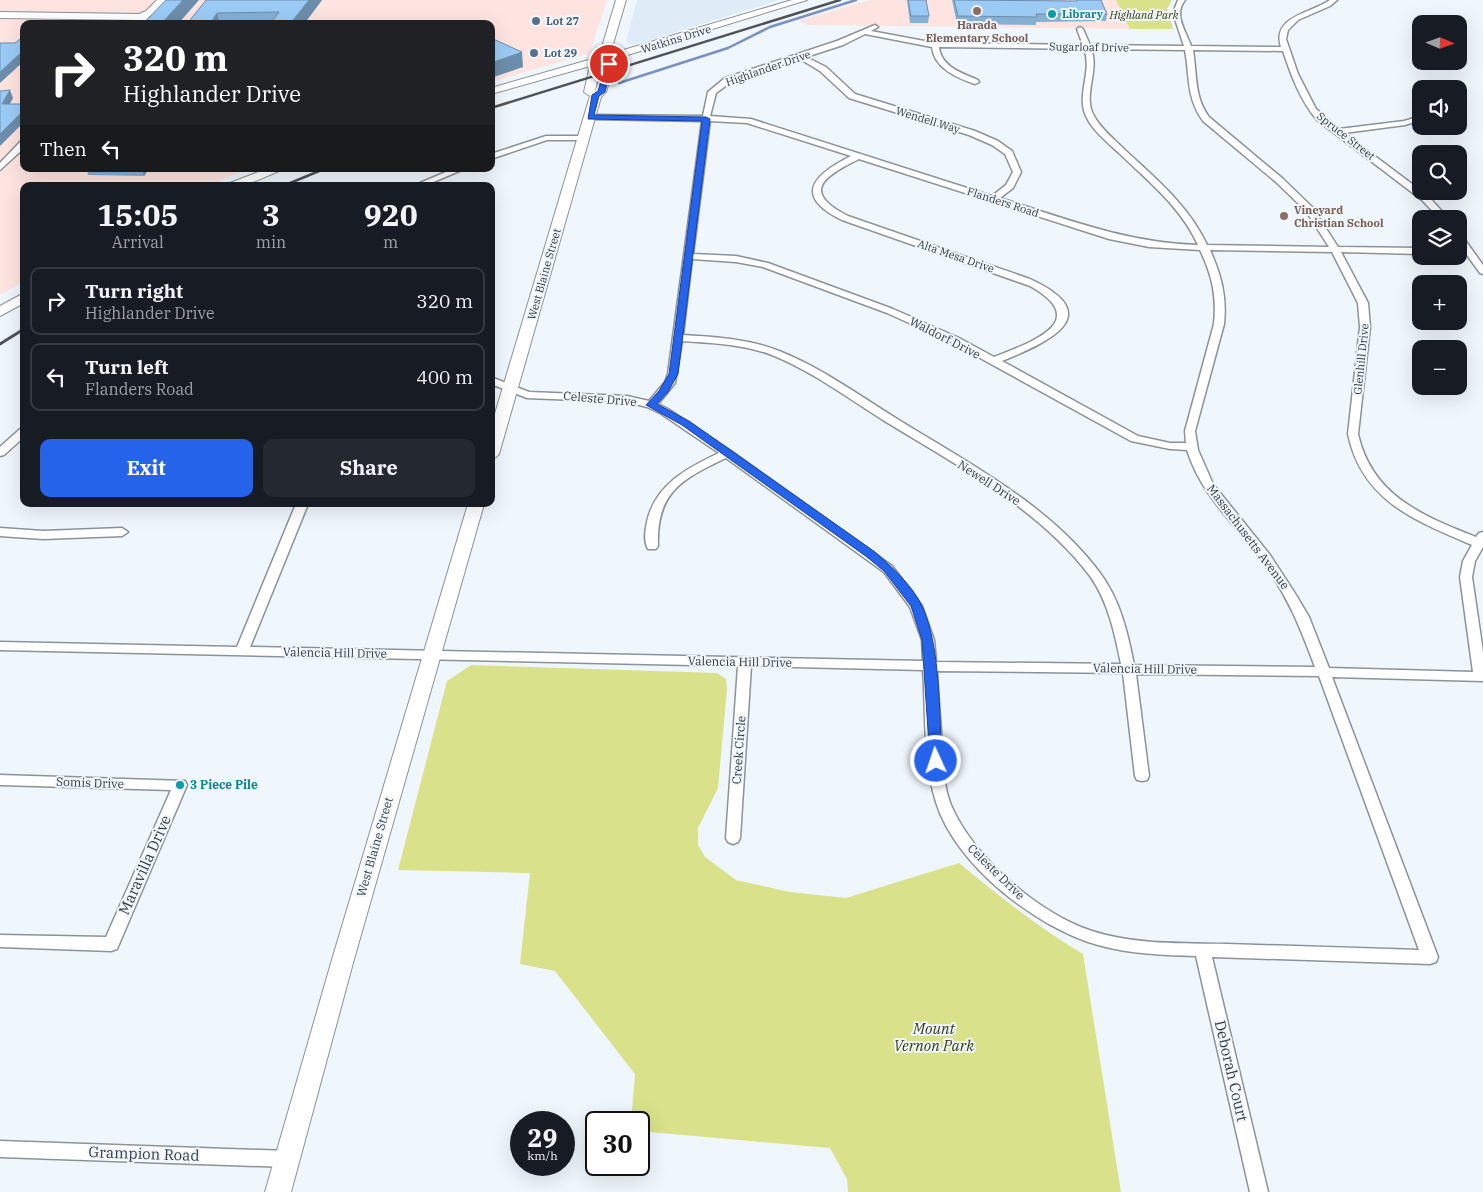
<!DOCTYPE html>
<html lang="en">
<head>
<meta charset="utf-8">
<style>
  :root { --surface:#171b24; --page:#242831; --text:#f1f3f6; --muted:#9ea1a6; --line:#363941; --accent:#2563eb }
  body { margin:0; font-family:"IBM Plex Serif",serif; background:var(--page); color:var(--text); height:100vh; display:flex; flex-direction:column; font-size:19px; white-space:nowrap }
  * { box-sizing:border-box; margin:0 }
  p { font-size:16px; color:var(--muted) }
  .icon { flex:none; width:28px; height:28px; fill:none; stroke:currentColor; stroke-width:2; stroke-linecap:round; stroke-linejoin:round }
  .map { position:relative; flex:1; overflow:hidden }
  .side { position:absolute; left:20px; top:182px; width:475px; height:325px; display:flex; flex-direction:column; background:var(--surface); border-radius:10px; box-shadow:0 5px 20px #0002 }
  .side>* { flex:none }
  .guide { position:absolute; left:20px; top:20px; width:475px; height:152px; border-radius:10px; box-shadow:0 5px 20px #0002; background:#202124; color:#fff; overflow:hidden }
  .needle { width:32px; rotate:92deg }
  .buttons { position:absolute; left:1412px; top:15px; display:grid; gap:10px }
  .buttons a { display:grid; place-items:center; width:55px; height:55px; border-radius:10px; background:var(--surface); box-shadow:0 5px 20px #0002; font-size:25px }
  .speed { position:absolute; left:510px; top:1111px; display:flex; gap:10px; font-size:25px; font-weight:700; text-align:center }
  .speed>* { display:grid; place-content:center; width:65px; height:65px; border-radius:50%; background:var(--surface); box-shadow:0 5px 20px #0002; line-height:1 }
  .speed small { font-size:12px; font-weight:400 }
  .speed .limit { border:2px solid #111; border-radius:8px; background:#fff; color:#111 }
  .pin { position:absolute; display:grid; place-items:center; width:42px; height:42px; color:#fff; margin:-21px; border:2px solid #fff; border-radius:50%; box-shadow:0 1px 5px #0007 }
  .me { position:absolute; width:55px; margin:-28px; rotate:357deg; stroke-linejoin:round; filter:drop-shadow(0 0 4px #0008) }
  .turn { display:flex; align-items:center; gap:18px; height:105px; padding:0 20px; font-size:22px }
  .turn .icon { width:65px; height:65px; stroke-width:2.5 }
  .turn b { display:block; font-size:35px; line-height:42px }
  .then { display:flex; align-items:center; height:48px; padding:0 20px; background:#0003; gap:10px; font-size:19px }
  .eta { display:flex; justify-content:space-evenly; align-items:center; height:85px; text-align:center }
  .eta b { font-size:30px; font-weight:700; line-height:35px }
  .action { display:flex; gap:10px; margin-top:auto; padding:10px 20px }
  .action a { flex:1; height:58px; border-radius:10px; background:var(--accent); color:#fff; font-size:20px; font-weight:700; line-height:58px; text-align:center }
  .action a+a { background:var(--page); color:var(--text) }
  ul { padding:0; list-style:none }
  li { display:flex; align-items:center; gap:15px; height:68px; margin:0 10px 8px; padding:0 10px; border:2px solid var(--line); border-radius:10px }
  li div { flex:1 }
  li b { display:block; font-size:19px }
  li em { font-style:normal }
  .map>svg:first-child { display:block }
  .built { fill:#dfebf7 }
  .education { fill:#fee4e0 }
  .green { fill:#d9e28a }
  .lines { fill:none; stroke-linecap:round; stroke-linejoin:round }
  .stream { stroke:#7891c1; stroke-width:2.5 }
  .street-casing { stroke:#8c9398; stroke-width:3 }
  .secondary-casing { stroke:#8c9398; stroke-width:2 }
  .street { fill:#fff; fill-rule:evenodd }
  .secondary { fill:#fff; fill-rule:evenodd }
  .rail-far1 { stroke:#505356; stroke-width:2.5 }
  .rail { stroke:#505356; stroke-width:3 }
  .wall { fill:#85afd3 }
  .shaded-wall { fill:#6c8eac }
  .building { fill:#9bcbf5; stroke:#6c8eac }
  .route { fill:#2563eb; stroke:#184099 }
  .education-dot { fill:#8d6e63; stroke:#eff6fc; stroke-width:2 }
  .culture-dot { fill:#0f9aa8; stroke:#eff6fc; stroke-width:2 }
  .service-dot { fill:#5c6f8a; stroke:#eff6fc; stroke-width:2 }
  .labels { text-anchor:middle; stroke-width:4; stroke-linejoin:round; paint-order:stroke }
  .far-culture-label { font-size:11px; font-weight:bold; fill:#0d838f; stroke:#eff6fc; text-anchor:start }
  .far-park-label { font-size:11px; font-style:italic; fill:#3a3d11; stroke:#eff6fc }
  .far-service-label { font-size:11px; font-weight:bold; fill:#4e5e75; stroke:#eff6fc; text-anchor:start }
  .far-education-label { font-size:11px; font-weight:bold; fill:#785e54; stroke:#eff6fc }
  .far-street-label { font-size:11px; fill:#383b3d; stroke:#eff6fc }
  .street-label { font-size:12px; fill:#383b3d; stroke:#eff6fc }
  .culture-label { font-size:12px; font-weight:bold; fill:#0d838f; stroke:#eff6fc; text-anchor:start }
  .near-street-label { font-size:15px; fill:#383b3d; stroke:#eff6fc }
  .near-park-label { font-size:15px; font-style:italic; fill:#3a3d11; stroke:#eff6fc }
</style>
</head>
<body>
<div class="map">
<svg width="1483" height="1192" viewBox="0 0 1483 1192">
  <rect width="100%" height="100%" fill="#eff6fc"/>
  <path class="built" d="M637 0H779L641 43 628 44 626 42Z"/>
  <path class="education" d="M0 0H607L590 52 587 54 491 82V24H24V169H247L207 186H24V281L0 295Z
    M869 0H1116L1130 29 808 25 798 21Z"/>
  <path class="green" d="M1116 0H1172L1167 9 1173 29H1130Z
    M471 665 717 673 726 679 727 689 718 788 698 828V845L705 857 736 880 790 892 846 898 959 863C999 896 1038 927 1083 954L1121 1192H848L847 1179 830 1148 639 1131V1122H631L635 1074 555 971 520 964 530 873 398 870 447 681Z"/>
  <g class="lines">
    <path class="stream" d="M619 83 728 48 770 27 856 0"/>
    <g class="street-casing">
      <path id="street" d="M1178 0H1185C1173 15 1186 31 1191 46L1281 47C1271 16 1312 13 1330 0H1337L1330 6 1298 20 1288 30 1286 39 1298 74 1316 109 1339 129 1404 121 1421 116V120L1405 125 1344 133 1428 196 1449 219H1440L1422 200 1317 120C1300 100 1291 75 1283 51L1193 50C1197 74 1194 97 1209 117L1282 178 1312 207 1338 247 1421 248V254L1341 252 1368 303 1370 327 1358 434C1372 496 1423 516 1476 537L1479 533 1483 532V547L1475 561 1472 577 1483 652V681L1332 677 1438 957 1436 962 1430 964 1212 957 1268 1192H1250L1196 956C1163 955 1130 954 1098 945 1037 928 955 865 936 802 923 762 926 712 923 670L751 666 740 838 738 842 733 844 728 842 726 838 738 666 0 650V642L237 647 296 504H308L250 647 923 661 922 640 910 607 884 572 726 458C682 479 656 492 658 546L656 549H648C644 542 645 530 647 522 655 485 687 468 719 453L660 413 647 407 627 402 527 398 491 384V377L529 392 627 396 649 401 665 382 668 374 702 121 590 119 586 117 590 115 703 116 708 92 725 78 837 41 875 25 878 27 871 31 935 43 1083 45 1077 29 1080 27 1083 29 1090 45 1184 46 1173 13ZM865 34 932 47C934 68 957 78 975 84L979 82 978 80C962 73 941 67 939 47L1084 49C1093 70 1076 95 1086 116 1092 130 1108 143 1119 153 1148 181 1181 207 1198 245 1128 243 1066 219 1000 198L1013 188 1021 172 1012 151 998 141 975 131 855 94 826 67 806 57 843 45ZM1091 49 1185 50C1190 77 1186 97 1203 121L1276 182 1306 211 1329 247 1207 245C1189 206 1156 179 1125 150 1115 140 1101 129 1094 116 1082 96 1100 70 1091 49ZM800 59 820 71 849 98 969 135 992 145 1005 154 1013 172 1006 185 992 196 751 119 710 116 716 93 731 82ZM710 121 747 123 851 156C813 175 793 196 842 220L1030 286C1094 322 1029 343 994 357L959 338 893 309 768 263 736 256 693 254ZM859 159 1109 239 1149 247 1200 250C1212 275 1217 296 1214 324L1185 431 1186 443H1170L1138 436 1002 361C1046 343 1110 316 1030 279L848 216C800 192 824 176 859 159ZM1210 250 1332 252 1358 303 1360 327 1348 434C1362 501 1416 521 1472 545L1463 561 1460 577 1473 672 1329 668 1309 617 1296 595 1270 555 1213 484 1198 450 1195 431 1224 324C1227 296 1221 275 1210 250ZM692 259 736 262 763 267 887 313 951 342 1131 441 1170 449 1187 450C1201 495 1235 524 1262 561 1288 596 1300 627 1315 667L1134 665C1128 633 1120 600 1100 573 1049 504 966 462 894 417 857 394 820 367 779 351 749 339 716 337 683 335ZM682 341C712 343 743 344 772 355 810 370 848 398 883 420 954 464 1038 507 1090 576 1108 601 1115 634 1121 664L936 662 934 640 922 606 892 566 731 451 668 409 658 404 675 383ZM937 671 1123 673 1135 776 1137 780 1142 781 1147 780 1149 776 1136 674 1319 676 1419 950C1355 948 1291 946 1227 944 1182 943 1135 945 1092 931 1038 913 974 858 951 805 943 785 943 763 942 742 940 718 938 694 937 671Z
        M147 12 152 13 143 24H136Z
        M1416 89H1421V98L1417 96Z
        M546 136H584L588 138 584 140H547L491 159V154Z
        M21 141H24V148L0 170V163Z
        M453 169H464L424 186H413Z
        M1459 235 1462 236 1483 265V274L1480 273 1459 244Z
        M24 428V437L4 455 0 456V447L20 429Z
        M0 528 43 531 122 528 128 532 122 536 43 539 0 536Z
        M0 775 185 781 187 785 117 949 111 951 0 947V935L106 937 171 790 0 785Z
        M0 1141 288 1151 294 1153 297 1159 294 1165 288 1167 0 1157Z"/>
    </g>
    <g class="secondary-casing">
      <path id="secondary" d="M157 0H167L152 15 140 20 0 18V12L139 14 146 11Z
        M616 0H626L610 54 792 0H807L611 60 614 64 606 92 601 97 499 454 496 457 491 459V427L590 96 584 92 590 66 491 94V88L599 57ZM604 65 596 90 595 91 600 67Z
        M266 169H281L279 171 244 186H228L230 183Z
        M24 293V303L0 316V306Z
        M468 504H484L353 963 291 1192H265L331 963Z"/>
    </g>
    <use href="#street" class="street"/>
    <use href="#secondary" class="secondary"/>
    <path class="rail-far1" d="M491 108 840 0
      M283 186 324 169"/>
    <path class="rail" d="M0 344 24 329"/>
  </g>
  <path class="wall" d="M206 0H322L304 24H187Z
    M907 0H926L929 16 928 23H910Z
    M952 0 1077 1V0L1107 14 1106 21 1036 22V25L957 24Z
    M87 169H149L144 176 88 175Z"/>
  <path class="shaded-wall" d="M183 0H199L178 24H161Z
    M309 0H322L304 24H290Z
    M217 13 220 24H210Z
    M24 50V61L0 83V72Z
    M522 52 523 67 491 78V63Z
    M10 90 13 98 5 113 2 104Z
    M24 110V122L0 146V134Z
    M142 169H149L144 176Z"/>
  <path class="building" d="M166 0H183L161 24H143Z
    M206 0H309L290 24H270L279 12 217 13 210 24H187Z
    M908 0H926L929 16H911Z
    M954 0 1077 1V0H1101L1107 14H1036L1037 17 958 16Z
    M24 36V50L0 72V43H15Z
    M491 38 522 52 491 63Z
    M10 90 2 104H24V110L0 134V91Z"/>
  <path class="route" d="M609 62 612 64 605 92 599 96 594 115 706 117 710 119 678 374 668 392 657 404 689 421 875 552C892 567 912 585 922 606 941 647 939 715 942 761L941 764H931L930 761 922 640 911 606 884 571 867 557 682 425 646 405 659 391 669 374 702 121 588 119 592 95 598 91 606 64Z"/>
  <g class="education-dot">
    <circle cx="977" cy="11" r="5"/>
    <circle cx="1284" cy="216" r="5"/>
  </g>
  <g class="culture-dot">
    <circle cx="1052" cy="14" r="5"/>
    <circle cx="180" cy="785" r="5"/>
  </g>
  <g class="service-dot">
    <circle cx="536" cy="21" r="5"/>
    <circle cx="534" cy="53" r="5"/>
  </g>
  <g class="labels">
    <g class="far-culture-label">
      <text x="1062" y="18">Library</text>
    </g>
    <g class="far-park-label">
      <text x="1144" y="19">Highland Park</text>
    </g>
    <g class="far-service-label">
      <text x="546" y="25">Lot 27</text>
      <text x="544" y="57">Lot 29</text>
    </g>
    <g class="far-education-label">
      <text x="977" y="29">Harada<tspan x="977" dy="13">Elementary School</tspan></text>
      <text x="1294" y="214" text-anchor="start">Vineyard<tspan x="1294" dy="13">Christian School</tspan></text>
    </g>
    <g class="far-street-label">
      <text transform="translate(676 39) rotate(-17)" y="4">Watkins Drive</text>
      <text transform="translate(1089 47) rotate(1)" y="4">Sugarloaf Drive</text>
      <text transform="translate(768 68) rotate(-19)" y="4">Highlander Drive</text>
      <text transform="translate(928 120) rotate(17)" y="4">Wendell Way</text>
      <text transform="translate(1346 136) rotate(38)" y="4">Spruce Street</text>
      <text transform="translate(1003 202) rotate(18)" y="4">Flanders Road</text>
      <text transform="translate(956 256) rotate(19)" y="4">Alta Mesa Drive</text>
      <text transform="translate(544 274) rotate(-74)" y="4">West Blaine Street</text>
      <text transform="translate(1361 359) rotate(-84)" y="4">Glenhill Drive</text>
    </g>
    <g class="street-label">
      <text transform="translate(945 338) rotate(27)" y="4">Waldorf Drive</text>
      <text transform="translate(600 399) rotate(5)" y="4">Celeste Drive</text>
      <text transform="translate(989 483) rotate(33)" y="4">Newell Drive</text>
      <text transform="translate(1248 537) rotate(53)" y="4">Massachusetts Avenue</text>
      <text transform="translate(335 653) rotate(1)" y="4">Valencia Hill Drive</text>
      <text transform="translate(740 662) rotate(1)" y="4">Valencia Hill Drive</text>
      <text transform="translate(1145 669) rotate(1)" y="4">Valencia Hill Drive</text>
      <text transform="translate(739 750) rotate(-86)" y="4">Creek Circle</text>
      <text transform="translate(90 783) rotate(2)" y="4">Somis Drive</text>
      <text transform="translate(375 847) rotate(-74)" y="4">West Blaine Street</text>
      <text transform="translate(996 872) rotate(44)" y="4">Celeste Drive</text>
    </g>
    <g class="culture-label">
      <text x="190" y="789">3 Piece Pile</text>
    </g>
    <g class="near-street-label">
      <text transform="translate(145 865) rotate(-66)" y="5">Maravilla Drive</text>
      <text transform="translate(1231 1071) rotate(77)" y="5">Deborah Court</text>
      <text transform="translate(144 1154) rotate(2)" y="5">Grampion Road</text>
    </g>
    <g class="near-park-label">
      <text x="934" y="1034">Mount<tspan x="934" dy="17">Vernon Park</tspan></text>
    </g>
  </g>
</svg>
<div class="buttons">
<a><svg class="needle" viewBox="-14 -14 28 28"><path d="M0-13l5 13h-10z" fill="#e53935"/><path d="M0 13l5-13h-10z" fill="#9ea1a6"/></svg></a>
<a><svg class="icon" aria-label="sound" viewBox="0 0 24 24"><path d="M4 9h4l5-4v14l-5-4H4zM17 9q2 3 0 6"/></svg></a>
<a><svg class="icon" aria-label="search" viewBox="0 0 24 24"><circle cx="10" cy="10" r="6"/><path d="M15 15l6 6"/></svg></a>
<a><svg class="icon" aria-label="layers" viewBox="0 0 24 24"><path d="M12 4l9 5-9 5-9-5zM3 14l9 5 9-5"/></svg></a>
<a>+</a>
<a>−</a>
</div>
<div class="speed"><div>29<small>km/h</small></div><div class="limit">30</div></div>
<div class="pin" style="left:609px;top:64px;background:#d93025"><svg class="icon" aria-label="arrive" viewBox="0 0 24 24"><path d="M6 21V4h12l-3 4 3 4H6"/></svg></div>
<svg class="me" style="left:936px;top:761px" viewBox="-20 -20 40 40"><circle r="17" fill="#2563eb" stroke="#fff" stroke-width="3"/><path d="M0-11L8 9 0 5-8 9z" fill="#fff"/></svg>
<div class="guide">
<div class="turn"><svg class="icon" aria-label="right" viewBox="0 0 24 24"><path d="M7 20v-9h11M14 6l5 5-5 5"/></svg><div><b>320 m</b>Highlander Drive</div></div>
<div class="then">Then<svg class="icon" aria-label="left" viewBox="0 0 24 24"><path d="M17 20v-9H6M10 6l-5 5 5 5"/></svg></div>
</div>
<section class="side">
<div class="eta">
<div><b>15:05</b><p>Arrival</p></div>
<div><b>3</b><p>min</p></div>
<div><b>920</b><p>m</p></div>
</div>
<ul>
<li><svg class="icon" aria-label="right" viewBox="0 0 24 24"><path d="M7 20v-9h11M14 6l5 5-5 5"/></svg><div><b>Turn right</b><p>Highlander Drive</p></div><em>320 m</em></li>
<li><svg class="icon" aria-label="left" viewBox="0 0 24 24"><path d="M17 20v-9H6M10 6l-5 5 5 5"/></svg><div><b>Turn left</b><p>Flanders Road</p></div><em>400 m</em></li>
</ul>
<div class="action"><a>Exit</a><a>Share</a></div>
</section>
</div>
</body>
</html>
